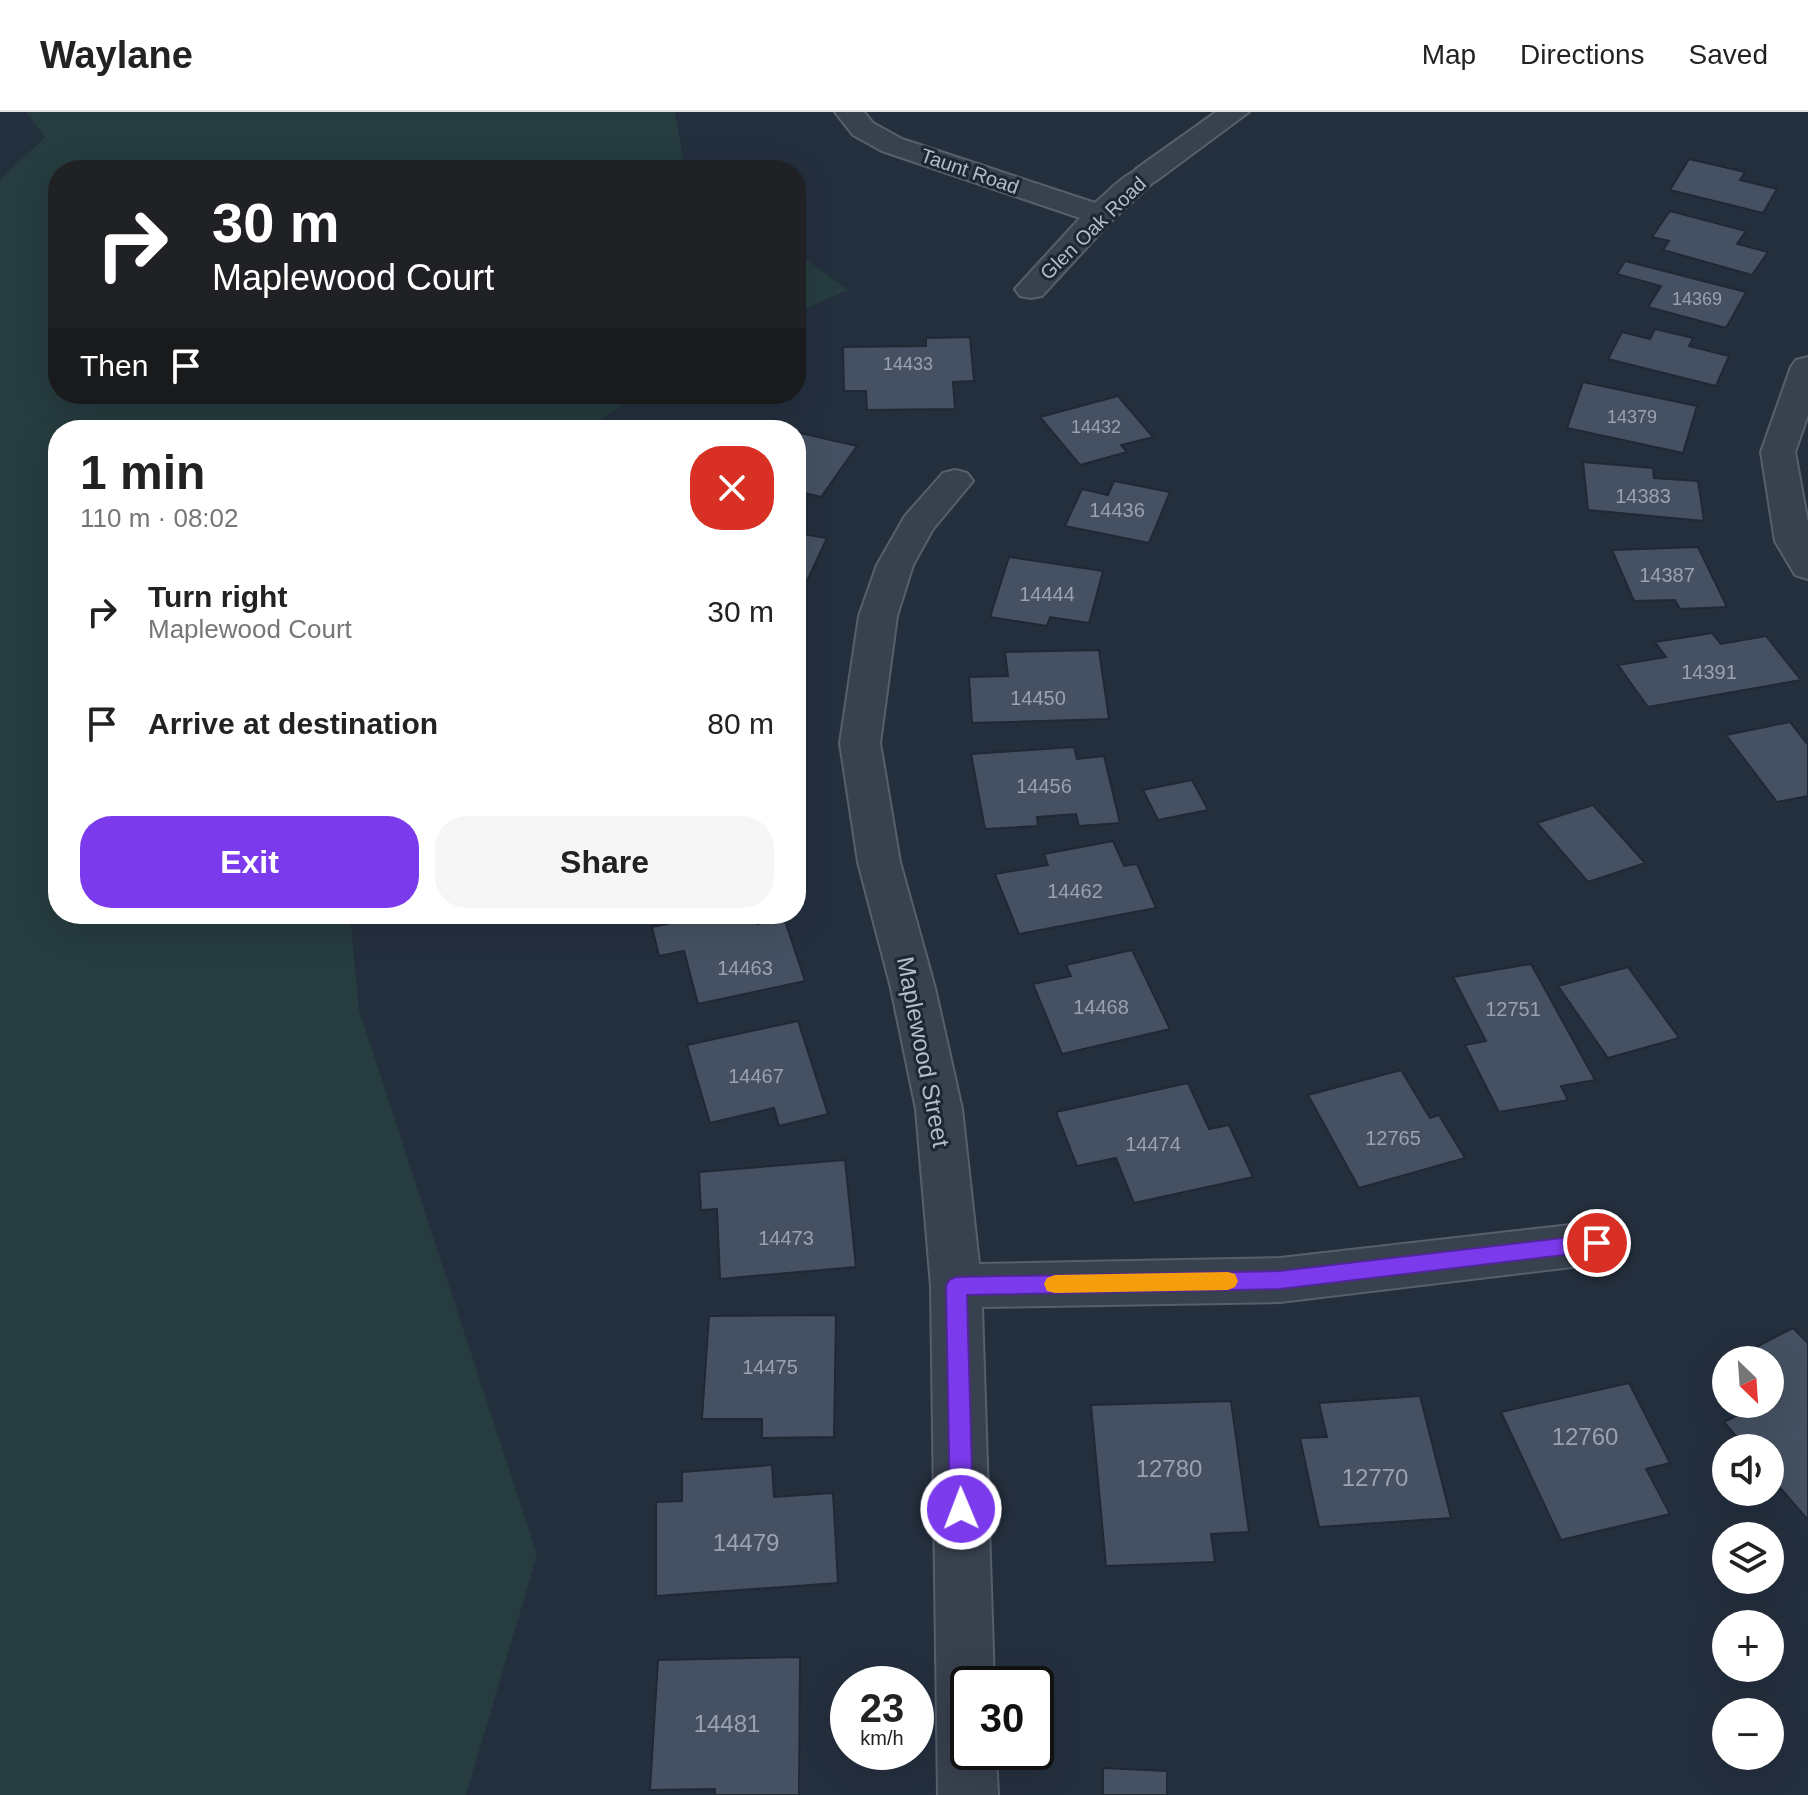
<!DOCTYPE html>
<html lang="en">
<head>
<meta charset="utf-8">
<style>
  :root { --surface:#fff; --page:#f6f6f6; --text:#222; --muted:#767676; --line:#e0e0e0; --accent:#7c3aed }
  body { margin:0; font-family:Arial,sans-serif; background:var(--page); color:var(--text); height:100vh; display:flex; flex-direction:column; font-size:30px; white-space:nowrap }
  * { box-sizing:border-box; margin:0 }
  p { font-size:26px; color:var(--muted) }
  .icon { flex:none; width:44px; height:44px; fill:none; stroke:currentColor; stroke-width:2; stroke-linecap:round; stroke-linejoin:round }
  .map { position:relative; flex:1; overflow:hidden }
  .sheet { position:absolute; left:48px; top:308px; width:758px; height:504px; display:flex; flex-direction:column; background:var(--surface); border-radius:32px; box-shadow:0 8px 32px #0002 }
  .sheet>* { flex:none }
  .banner { position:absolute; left:48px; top:48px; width:758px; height:244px; border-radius:32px; box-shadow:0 8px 32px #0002; background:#202124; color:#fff; overflow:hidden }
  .needle { width:52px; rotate:155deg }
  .tools { position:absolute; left:1712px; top:1234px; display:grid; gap:16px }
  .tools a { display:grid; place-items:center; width:72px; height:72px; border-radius:50%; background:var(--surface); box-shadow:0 8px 32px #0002; font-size:40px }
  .speed { position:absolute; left:830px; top:1554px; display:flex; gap:16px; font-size:40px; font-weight:700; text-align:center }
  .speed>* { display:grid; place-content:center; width:104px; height:104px; border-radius:50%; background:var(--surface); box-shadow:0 8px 32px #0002; line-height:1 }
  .speed small { font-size:20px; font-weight:400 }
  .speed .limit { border:4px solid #111; border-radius:12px; background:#fff; color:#111 }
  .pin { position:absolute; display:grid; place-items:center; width:68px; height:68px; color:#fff; margin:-34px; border:4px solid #fff; border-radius:50%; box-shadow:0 2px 8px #0007 }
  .me { position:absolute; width:88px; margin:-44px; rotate:359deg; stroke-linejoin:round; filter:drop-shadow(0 0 6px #0008) }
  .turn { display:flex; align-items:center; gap:28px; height:168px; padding:0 32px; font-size:36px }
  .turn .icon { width:104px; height:104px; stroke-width:2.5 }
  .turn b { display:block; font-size:56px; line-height:68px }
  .then { display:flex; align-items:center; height:76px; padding:0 32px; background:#0003; gap:16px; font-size:30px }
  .round { display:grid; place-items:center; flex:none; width:84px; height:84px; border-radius:32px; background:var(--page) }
  .overview { display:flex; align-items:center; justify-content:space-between; height:136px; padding:0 32px }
  h1 { font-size:48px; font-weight:800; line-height:60px }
  .button { display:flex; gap:16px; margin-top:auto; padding:16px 32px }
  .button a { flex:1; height:92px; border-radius:32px; background:var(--accent); color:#fff; font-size:32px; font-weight:800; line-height:92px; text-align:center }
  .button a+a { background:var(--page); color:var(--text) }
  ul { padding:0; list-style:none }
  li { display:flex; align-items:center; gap:24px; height:112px; padding:0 32px }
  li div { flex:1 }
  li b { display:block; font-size:30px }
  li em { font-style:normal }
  header { display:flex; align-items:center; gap:48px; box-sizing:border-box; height:112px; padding:0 40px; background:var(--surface); border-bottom:2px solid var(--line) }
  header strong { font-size:38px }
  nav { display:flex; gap:44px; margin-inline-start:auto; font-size:28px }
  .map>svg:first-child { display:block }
  .green { fill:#263c3f }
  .building { fill:#455162; stroke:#1f2835; stroke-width:2 }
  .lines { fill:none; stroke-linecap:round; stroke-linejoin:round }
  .minor-casing { stroke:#565f6c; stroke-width:4 }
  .tertiary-casing { stroke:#565f6c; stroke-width:4 }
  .minor { fill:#38414e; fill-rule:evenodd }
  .tertiary { fill:#38414e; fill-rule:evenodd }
  .route { fill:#7c3aed; stroke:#51269a; stroke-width:2 }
  .slow { fill:#f59e0b }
  .labels { text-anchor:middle; stroke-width:6; stroke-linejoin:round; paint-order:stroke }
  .far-number-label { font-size:18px; fill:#98a1af }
  .far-street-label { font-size:20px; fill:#b4bcc9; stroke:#1d2633 }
  .number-label { font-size:20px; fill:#98a1af }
  .street-label { font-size:24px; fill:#b4bcc9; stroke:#1d2633 }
  .near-number-label { font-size:24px; fill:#98a1af }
</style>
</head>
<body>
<header>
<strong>Waylane</strong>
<nav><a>Map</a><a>Directions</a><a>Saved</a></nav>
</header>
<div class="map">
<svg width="1808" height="1683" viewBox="0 0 1808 1683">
  <rect width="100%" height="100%" fill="#242f3e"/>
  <path class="green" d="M26 0H675L685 58H58V282H639L585 318H58V802H350L359 898 537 1443 466 1683H0V68L45 25Z
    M796 140 848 178 796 201Z"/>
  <path class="building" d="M1689 47 1745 60 1740 68 1777 77 1763 101 1670 78Z
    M1670 99 1746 119 1737 132 1768 140 1752 163 1663 138 1669 129 1652 125Z
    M1625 149 1746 180 1726 216 1648 195 1661 174 1617 162Z
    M1655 217 1693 226 1689 234 1729 244 1716 274 1608 247 1622 220 1650 227Z
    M970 225 974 269 953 270 955 297 867 298 866 279H844L843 235 926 234V226Z
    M1583 270 1697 294 1683 341 1567 316Z
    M1118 284 1153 325 1121 333 1127 340 1080 353 1040 305Z
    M796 320 857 334 821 385 796 379Z
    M1583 350 1653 356 1654 366 1698 369 1704 409 1588 398Z
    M1114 369 1170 380 1149 431 1065 414 1082 377 1108 383Z
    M796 421 827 426 807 469 796 467Z
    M1698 435 1727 495 1680 497 1675 488 1634 489 1612 438Z
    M1009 445 1103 459 1089 511 1050 505 1047 514 990 505Z
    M1712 521 1721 532 1766 524 1801 568 1648 595 1618 553 1666 545 1655 530Z
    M1099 538 1109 607 972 611 969 565 1008 564 1005 540Z
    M1790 610 1808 633V684L1777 690 1726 623Z
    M1074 635 1077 647 1104 644 1120 711 1079 714 1076 702 1037 705 1038 714 985 717 971 642Z
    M1192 668 1208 698 1158 708 1143 678Z
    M1593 693 1645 751 1588 770 1537 711Z
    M1113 729 1124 754 1137 752 1156 796 1019 822 995 762 1048 753 1044 742Z
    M714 802H754L757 812 784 806 805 869 698 892 684 839 659 844 652 815Z
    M1132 838 1170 917 1062 942 1033 872 1071 864 1066 853Z
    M1531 852 1595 968 1561 974 1568 988 1499 1000 1465 933 1486 929 1453 865Z
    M1628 855 1679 926 1608 946 1558 874Z
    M798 909 828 1002 779 1014 774 996 710 1011 687 933Z
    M1401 958 1430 1006 1439 1003 1465 1046 1359 1076 1308 983Z
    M1188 971 1209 1017 1229 1013 1253 1065 1134 1091 1116 1046 1077 1054 1056 1000Z
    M845 1048 856 1155 720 1167 717 1097 701 1098 699 1060Z
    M836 1203 834 1325 762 1326V1307H702L709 1204Z
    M1793 1216 1808 1231V1408L1770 1364V1336H1746L1724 1310 1759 1292H1770V1248H1731Z
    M1629 1271 1670 1351 1646 1357 1670 1402 1561 1428 1501 1300Z
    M1420 1284 1451 1406 1319 1415 1300 1326 1327 1325 1319 1291Z
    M1231 1289 1249 1420 1211 1422 1215 1450 1106 1454 1091 1293Z
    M772 1353 774 1385 833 1381 838 1471 656 1484V1390L682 1389V1360Z
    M800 1545 799 1683H715V1677L650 1678 658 1548Z
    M1103 1656 1167 1659V1683H1103Z"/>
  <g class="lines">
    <g class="minor-casing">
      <path id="minor" d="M835 0H864L873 11 902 27 1095 91C1113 76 1132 51 1156 57L1161 63 1111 109 1042 184 1031 186 1020 184 1015 177 1080 106 882 39 853 23Z
        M1808 245V303L1795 340 1808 411V467L1795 463 1775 429 1761 340 1791 255 1796 248Z
        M955 358 967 361 973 369 933 417 913 453 897 504 880 631 900 750 935 876 962 997 979 1152 1280 1146 1597 1110 1614 1116 1622 1131 1614 1146 1597 1152 1280 1190 982 1195 994 1572H968V1640H996L998 1683H938L931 1174 916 997 891 876 858 750 840 631 859 504 877 453 905 404 943 361Z"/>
    </g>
    <g class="tertiary-casing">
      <path id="tertiary" d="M1216 0H1249L1156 69 1146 72 1136 69 1131 63 1136 57Z"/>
    </g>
    <use href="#minor" class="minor"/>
    <use href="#tertiary" class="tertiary"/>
  </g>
  <path class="route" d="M1597 1122 1604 1125 1607 1131 1604 1137 1597 1139 1280 1177 967 1183 973 1397 969 1404 961 1407 953 1404 950 1397 946 1174 949 1168 956 1165 1280 1159Z"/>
  <path class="slow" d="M1228 1160 1235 1162 1238 1169 1235 1175 1228 1178 1055 1181 1047 1179 1044 1172 1047 1166 1055 1163Z"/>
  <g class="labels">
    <g class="far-number-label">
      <text x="1697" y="193">14369</text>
      <text x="908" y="258">14433</text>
      <text x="1632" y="311">14379</text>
      <text x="1096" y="321">14432</text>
    </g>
    <g class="far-street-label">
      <text transform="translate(970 59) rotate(19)" y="7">Taunt Road</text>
      <text transform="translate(1093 116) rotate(-44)" y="7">Glen Oak Road</text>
    </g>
    <g class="number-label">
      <text x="1643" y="391">14383</text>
      <text x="1117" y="405">14436</text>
      <text x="1667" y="470">14387</text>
      <text x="1047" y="489">14444</text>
      <text x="1709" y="567">14391</text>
      <text x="1038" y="593">14450</text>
      <text x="1044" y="681">14456</text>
      <text x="1075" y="786">14462</text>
      <text x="745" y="863">14463</text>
      <text x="1101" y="902">14468</text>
      <text x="1513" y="904">12751</text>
      <text x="756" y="971">14467</text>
      <text x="1393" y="1033">12765</text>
      <text x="1153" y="1039">14474</text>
      <text x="786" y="1133">14473</text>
      <text x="770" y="1262">14475</text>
    </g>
    <g class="street-label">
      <text transform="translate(923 940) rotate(79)" y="8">Maplewood Street</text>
    </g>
    <g class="near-number-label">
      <text x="1585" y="1333">12760</text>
      <text x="1169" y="1365">12780</text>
      <text x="1375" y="1374">12770</text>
      <text x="746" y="1439">14479</text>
      <text x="727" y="1620">14481</text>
    </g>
  </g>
</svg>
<div class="tools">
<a><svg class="needle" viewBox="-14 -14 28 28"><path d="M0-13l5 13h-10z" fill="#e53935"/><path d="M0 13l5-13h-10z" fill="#767676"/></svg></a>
<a><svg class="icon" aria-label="sound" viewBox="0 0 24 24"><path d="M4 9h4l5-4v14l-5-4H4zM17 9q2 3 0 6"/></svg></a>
<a><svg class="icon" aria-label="layers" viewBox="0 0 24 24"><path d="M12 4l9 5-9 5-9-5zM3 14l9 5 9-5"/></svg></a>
<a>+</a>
<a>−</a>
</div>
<div class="speed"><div>23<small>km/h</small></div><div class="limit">30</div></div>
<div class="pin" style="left:1597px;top:1131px;background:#d93025"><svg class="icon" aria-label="arrive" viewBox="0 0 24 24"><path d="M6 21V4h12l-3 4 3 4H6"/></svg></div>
<svg class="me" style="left:961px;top:1397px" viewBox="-20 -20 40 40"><circle r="17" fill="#7c3aed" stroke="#fff" stroke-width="3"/><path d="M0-11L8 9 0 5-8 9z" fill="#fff"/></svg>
<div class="banner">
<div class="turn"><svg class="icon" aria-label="right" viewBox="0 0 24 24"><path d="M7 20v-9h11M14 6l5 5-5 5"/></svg><div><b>30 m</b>Maplewood Court</div></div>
<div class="then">Then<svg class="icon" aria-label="arrive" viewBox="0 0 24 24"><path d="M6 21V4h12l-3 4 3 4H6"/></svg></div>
</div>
<section class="sheet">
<div class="overview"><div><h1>1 min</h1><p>110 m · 08:02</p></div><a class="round" style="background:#d93025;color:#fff"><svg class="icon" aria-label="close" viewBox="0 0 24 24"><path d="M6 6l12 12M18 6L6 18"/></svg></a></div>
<ul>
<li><svg class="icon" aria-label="right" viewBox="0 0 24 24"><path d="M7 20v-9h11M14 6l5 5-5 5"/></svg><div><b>Turn right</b><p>Maplewood Court</p></div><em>30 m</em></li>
<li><svg class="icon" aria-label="arrive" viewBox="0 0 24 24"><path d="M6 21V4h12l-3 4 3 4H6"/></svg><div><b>Arrive at destination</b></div><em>80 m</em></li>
</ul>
<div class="button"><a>Exit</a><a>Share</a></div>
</section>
</div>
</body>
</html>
